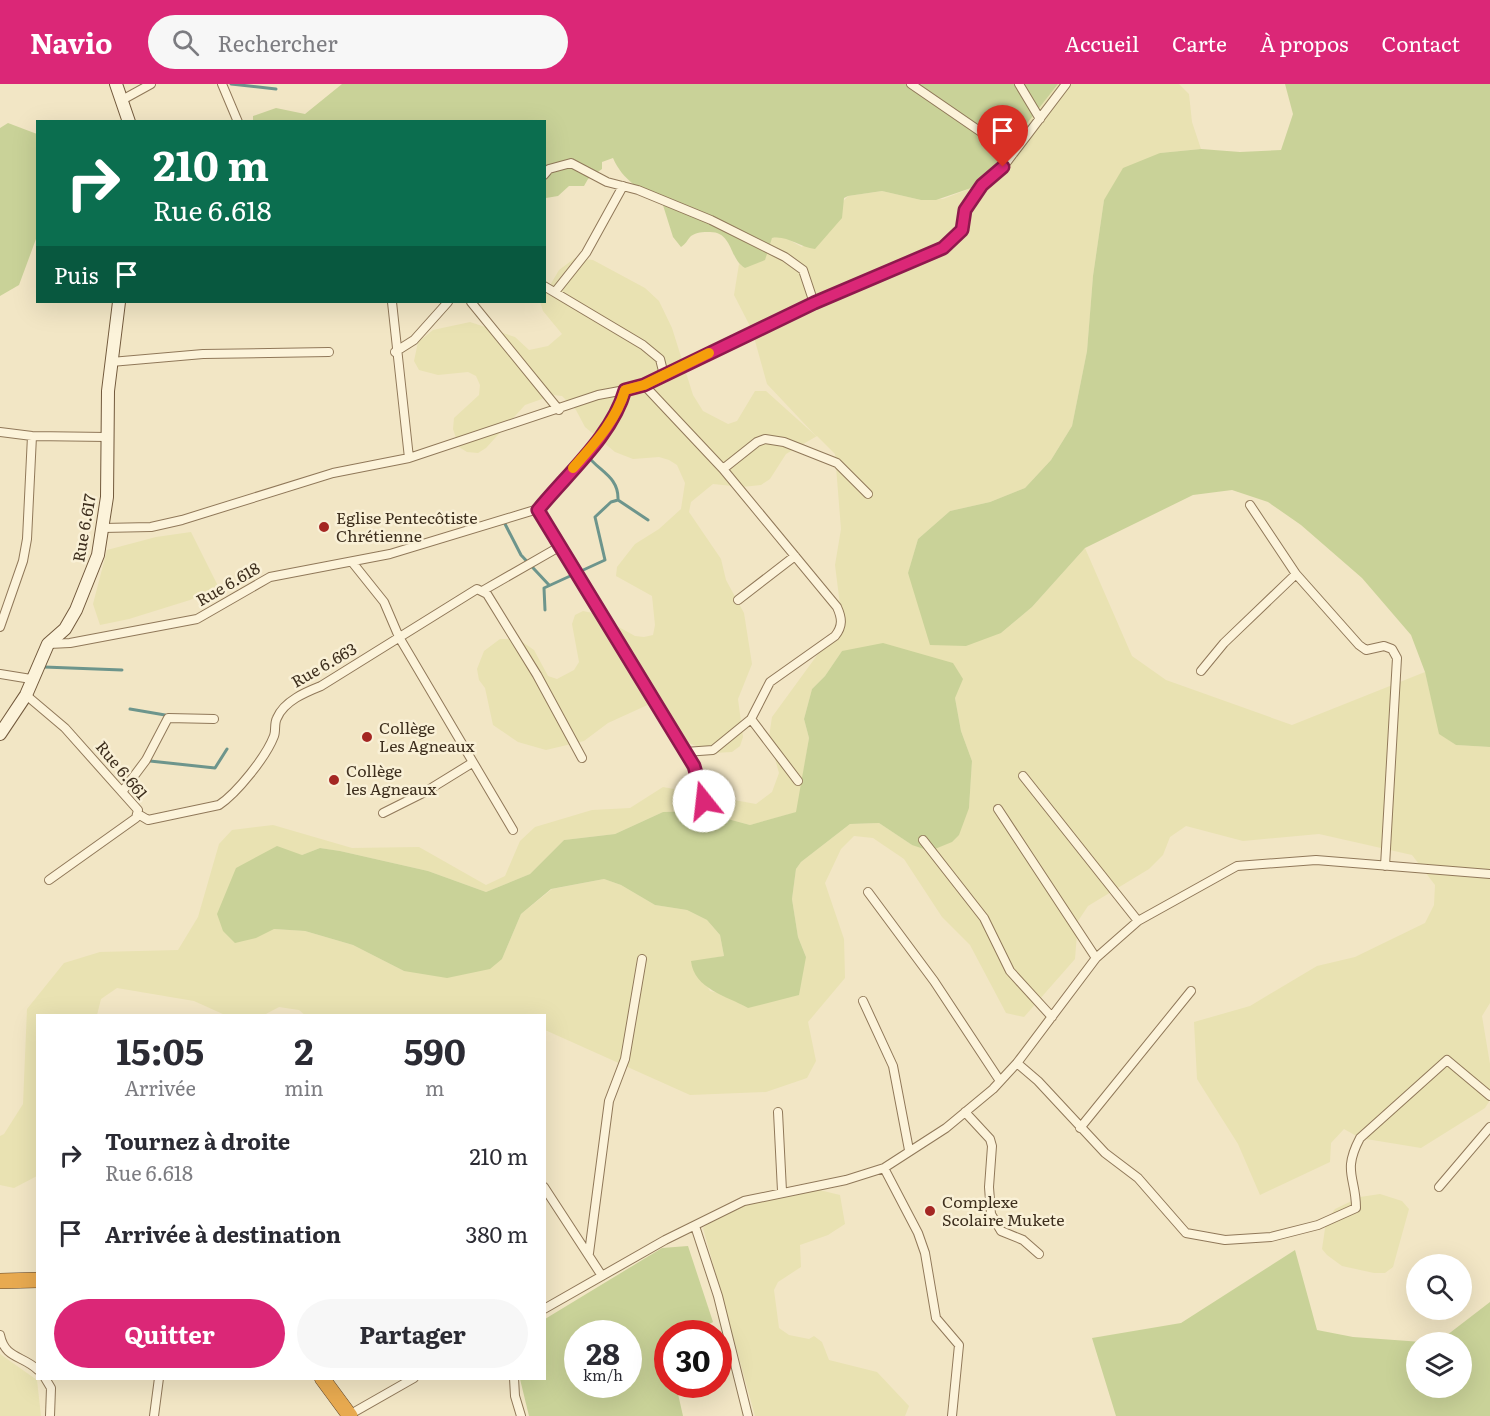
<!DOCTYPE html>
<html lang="fr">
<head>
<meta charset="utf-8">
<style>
  :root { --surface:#fff; --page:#f7f7f7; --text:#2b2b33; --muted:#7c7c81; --accent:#db2777 }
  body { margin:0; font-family:Literata,serif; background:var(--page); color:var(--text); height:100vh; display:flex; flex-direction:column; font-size:22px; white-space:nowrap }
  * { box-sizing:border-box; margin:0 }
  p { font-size:20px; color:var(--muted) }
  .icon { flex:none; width:33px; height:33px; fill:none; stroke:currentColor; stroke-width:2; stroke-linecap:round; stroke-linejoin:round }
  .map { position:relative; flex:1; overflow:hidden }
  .sheet { position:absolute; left:36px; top:930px; width:510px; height:366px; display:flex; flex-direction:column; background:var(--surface); border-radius:0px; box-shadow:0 6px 24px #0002 }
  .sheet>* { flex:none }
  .hud { position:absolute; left:36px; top:36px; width:510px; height:183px; border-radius:0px; box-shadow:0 6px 24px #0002; background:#0b6e4f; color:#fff; overflow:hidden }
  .fabs { position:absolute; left:1406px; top:1170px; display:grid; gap:12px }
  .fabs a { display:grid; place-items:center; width:66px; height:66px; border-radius:50%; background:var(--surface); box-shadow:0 6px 24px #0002; font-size:30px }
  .speed { position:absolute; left:564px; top:1236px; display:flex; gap:12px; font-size:30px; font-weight:700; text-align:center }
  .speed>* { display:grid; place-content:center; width:78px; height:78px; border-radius:50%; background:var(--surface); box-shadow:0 6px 24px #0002; line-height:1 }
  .speed small { font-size:15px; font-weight:400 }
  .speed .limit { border:9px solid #d22; background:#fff; color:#111 }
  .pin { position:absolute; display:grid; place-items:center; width:51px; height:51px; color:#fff; margin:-62px -26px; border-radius:50% 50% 50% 0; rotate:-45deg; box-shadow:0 0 6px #0007 }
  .pin .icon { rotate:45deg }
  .me { position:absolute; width:66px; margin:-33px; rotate:344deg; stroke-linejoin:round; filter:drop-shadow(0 0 4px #0008) }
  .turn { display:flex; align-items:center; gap:21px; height:126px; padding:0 18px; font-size:27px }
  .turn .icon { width:78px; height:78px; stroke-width:2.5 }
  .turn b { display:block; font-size:42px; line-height:51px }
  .then { display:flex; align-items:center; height:57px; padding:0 18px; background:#0003; gap:12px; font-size:22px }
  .eta { display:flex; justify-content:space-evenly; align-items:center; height:102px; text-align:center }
  .eta b { font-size:36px; font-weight:700; line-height:42px }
  .cta { display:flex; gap:12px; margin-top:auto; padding:12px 18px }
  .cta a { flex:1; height:69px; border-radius:36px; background:var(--accent); color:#fff; font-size:24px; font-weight:700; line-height:69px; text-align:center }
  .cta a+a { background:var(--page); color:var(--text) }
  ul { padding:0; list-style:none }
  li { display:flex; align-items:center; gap:18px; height:78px; padding:0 18px }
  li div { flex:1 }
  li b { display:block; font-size:22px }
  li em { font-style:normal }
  header { display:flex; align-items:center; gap:36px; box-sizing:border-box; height:84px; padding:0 30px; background:var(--accent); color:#fff }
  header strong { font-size:28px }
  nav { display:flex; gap:33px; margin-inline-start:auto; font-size:21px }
  .search { width:420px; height:54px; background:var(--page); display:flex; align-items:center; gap:15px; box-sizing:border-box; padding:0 21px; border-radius:33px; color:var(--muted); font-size:22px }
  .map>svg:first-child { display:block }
  .farmland { fill:#e9e2b2; fill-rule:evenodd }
  .green { fill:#c9d298; fill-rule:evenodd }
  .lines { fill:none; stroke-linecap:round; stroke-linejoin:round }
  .stream { stroke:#6d958c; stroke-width:3 }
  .street-casing { stroke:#907859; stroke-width:10 }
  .secondary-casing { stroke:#72593c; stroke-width:14 }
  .highway-casing { stroke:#5d452d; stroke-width:16 }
  .street { stroke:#fcf3da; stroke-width:8 }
  .secondary { stroke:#fcf3da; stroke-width:12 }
  .highway { stroke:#e8aa50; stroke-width:15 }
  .route-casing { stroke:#8e194d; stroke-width:15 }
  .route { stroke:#db2777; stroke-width:10 }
  .slow { stroke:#f59e0b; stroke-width:10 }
  .poi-dot { fill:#a42723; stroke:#f9f0d6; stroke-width:2 }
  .labels { text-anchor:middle; stroke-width:5; stroke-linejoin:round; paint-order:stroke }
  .poi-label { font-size:16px; fill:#3e2f1e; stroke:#f9f0d6; text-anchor:start }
  .street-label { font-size:16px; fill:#3e2f1e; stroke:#f9f0d6 }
</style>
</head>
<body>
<header>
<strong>Navio</strong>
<div class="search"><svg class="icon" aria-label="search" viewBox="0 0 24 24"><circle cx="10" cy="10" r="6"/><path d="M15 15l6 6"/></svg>Rechercher</div>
<nav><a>Accueil</a><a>Carte</a><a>À propos</a><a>Contact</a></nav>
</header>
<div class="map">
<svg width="1490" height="1332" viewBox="0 0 1490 1332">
  <rect width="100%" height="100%" fill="#f2e6c5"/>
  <path class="farmland" d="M1058 0H1179L1189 10 1192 38 1201 65 1160 69 1104 116 1093 192 1087 267 1072 342 1051 376 1025 404 990 418 950 427 918 455 908 490 1001 549 1032 523 1085 464 1132 572 1166 596 1292 641 1425 588 1440 650 1456 661 1490 663V919L1482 932 1490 980V1016L1485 1024 1421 1064 1360 1054 1344 1045 1331 1059 1330 1078 1260 1111 1238 1060 1197 995 1194 938 1250 922 1317 882 1355 873 1425 839 1434 821 1435 801 1412 771 1319 750 1243 757 1186 742 1170 753 1163 771 1149 785 1088 822 1078 837 1075 875 1024 933 1006 929 970 861 942 833 904 775 873 754 854 752 841 765 825 799 844 855 845 894 808 938 816 977 807 994 766 1008 690 1011 545 946 544 932H306L299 926 279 923 264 931H225L194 917 117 904 101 915 97 931 38 932 37 1092 14 1104 0 1101V1052L4 1050 23 1020 27 925 64 879 100 868 178 866 198 833 219 760 232 746 273 741 352 764 419 763 486 801 505 792 520 757 535 743 592 726 630 724 663 703 756 720 772 708 779 689 769 653 772 633 842 537 835 481 841 445 835 370 817 352 786 370 770 395 761 401 742 403 713 400 691 418 689 428 721 475 726 496 744 529 752 580 738 615 743 653 740 662 732 668 713 669 684 657 654 618 608 639 584 657 546 666 518 658 493 641 485 604 479 596 477 585 484 567 500 555H518L534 566 548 592 557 595 574 586 579 578 572 540 575 531 583 527 593 529 635 552 644 553 653 551 655 541 652 512 616 492 617 483 635 460 659 445 681 425 685 399 677 381 669 376 659 373 633 375 615 368 585 343 576 326 562 312 553 311 525 321 486 364 478 369 467 368 459 363 453 345 454 334 479 311 480 301 476 292 468 288 438 291 419 286 414 277 418 258 433 246 470 238 515 253 529 266 548 262 562 250 543 227 540 218H544L545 210 559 186 575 174 593 176 645 204 659 217 672 244 693 311 703 327 728 340 737 337 755 307H766L816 352 767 300 752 246 734 211 739 180 745 184 772 154 782 152 802 163 848 112 882 107 921 116 943 115 974 103ZM842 567 955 614 961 647 972 677 969 724 912 761 879 739 850 740 801 778 796 785 792 815 798 853 806 873 748 924 723 910 710 907 692 878 724 872 720 851 707 836 687 826 655 821 621 801 604 795 552 805 521 830 502 875 404 887 353 861 305 847 274 845 302 771 320 764 340 767 428 787 486 808 530 790 564 756 615 750 663 728 698 727 750 741 797 728 809 654 804 635 812 605 825 592Z
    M191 448 218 502 190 516 129 535 100 541 93 520 107 466 156 453Z
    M803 1102 840 1111 845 1140 828 1151 800 1161 801 1183 778 1198 774 1206 779 1244 789 1251 809 1255 814 1252 822 1258 829 1276 877 1288 909 1322 905 1332H755L703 1144 721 1128Z
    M1380 1110 1402 1117 1409 1125 1393 1183 1385 1189H1374L1342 1182 1327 1171 1322 1165 1326 1138 1335 1125 1360 1113Z
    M0 1270 37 1296 41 1332H0Z"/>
  <path class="green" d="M342 0H1058L1006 66 993 91 974 103 936 116H921L882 107 848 112 844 114 842 134 815 165C799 163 787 151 772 154L765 176 745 184C729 175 733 148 710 148 702 148 697 148 691 152 687 156 686 160 681 163L673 153 662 118C641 106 623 97 613 74L602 78V85L588 95 584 102H569L558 112 546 114 544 38H253V32L276 24 305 30Z
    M1285 0H1490V663L1456 661 1439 650 1425 588 1411 551 1362 494 1301 441 1268 418 1232 406 1193 411 1085 464 1032 523 1001 549 966 562 930 561 908 489 918 455 950 427 990 418 1025 404 1051 376 1072 342 1087 267 1093 192 1104 116 1123 84 1160 69 1201 65 1240 68 1281 66 1293 30Z
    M8 39 37 50 38 140 36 155 19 201 0 212V44Z
    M883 559 953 579 963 595 955 614 961 647 972 677 969 724 959 751 952 758 930 767 912 761 879 739 850 740 801 778 796 785 792 815 798 853 806 873 799 911 748 924C727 912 694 905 691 877L724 872 720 851 707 836 687 826 655 821 621 801 604 795 551 805 521 830 502 875 490 885 447 894 404 887 353 861 305 847 274 845 256 854 235 859 223 847 217 830 236 784 277 762 302 771 320 764 340 767 428 787 486 808 530 790 564 756 615 750 663 728 698 727 750 741 796 728 809 654 804 635 812 605 825 592 842 567Z
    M688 1162 713 1238 694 1249 668 1250V1300L676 1301 683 1332H529L520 1295 544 1294 545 1235 662 1164ZM578 1250H628V1300H578Z
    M1295 1166 1317 1246 1353 1253 1422 1258H1416V1304H1461V1258H1438L1490 1218V1332H1116L1092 1254 1181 1239Z"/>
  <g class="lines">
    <path class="stream" d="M231 0 276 5
      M587 371C598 387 619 392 618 416
      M618 416 648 436
      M504 438 521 471 549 501
      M545 526 544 504 605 476 595 433 611 418 618 416
      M44 583 122 586
      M130 625 165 631
      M150 677 215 684 227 665"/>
    <g class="street-casing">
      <path id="street" d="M222 0 238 38
        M911 0 1013 70
        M1019 0 1040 35
        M122 16 151 0
        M544 91 549 85 571 79 607 98 638 106 711 136 785 173 803 186 814 219
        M544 202 643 261 660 275 664 291
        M555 208 586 169 623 102
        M392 218 409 374
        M471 218 559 326
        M395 268 414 256 448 218
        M111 278 203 270 329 268
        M644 301 723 385 837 523C842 534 843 542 835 552L770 598 751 635 713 666 685 668 694 682 704 717
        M0 348 32 352 107 353
        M723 385 757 358 765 355 784 358 837 379 868 410
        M1250 421 1296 490 1359 561 1366 566 1384 562 1392 565 1397 574 1385 782
        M538 425 685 668
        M103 444 151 443 182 436 333 389 409 374 598 311 625 306
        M352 478 384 518 399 553 513 746
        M484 506 559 463
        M738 516 795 472
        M0 543 23 477 27 455 32 352
        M49 560 70 559 197 535 270 493 390 470 538 425 594 360 621 322 625 306 644 301 814 219 943 164 962 146 965 126 982 101 1003 83 1066 0
        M1201 587 1224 559 1296 490
        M0 590 31 595
        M26 611 65 644 138 726 136 734 49 796
        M751 635 798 697
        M1023 692 1138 837
        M122 708 146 676 168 634 214 635
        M998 725 1096 874
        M383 729 425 708 472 679
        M138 730 148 736 219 721C237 709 266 673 274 652 276 647 274 639 277 634 284 617 306 608 321 602L477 505 487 510 537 591 582 674
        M923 756 984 834 1010 887 1052 933
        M868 808 934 897 1000 997
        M863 917 893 982 909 1066
        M1017 979 1038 997 1105 1069 1138 1094 1186 1149 1225 1156 1271 1153 1318 1141 1356 1124C1356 1093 1342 1088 1360 1054L1447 976 1490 1012
        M778 1028 782 1107
        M965 1028 990 1055 992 1062 989 1103 991 1130 1001 1147 1023 1156 1039 1170
        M1080 1044 1191 907
        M884 1084 918 1149 925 1169 936 1234 959 1261 952 1332
        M544 1103 602 1192
        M1439 1103 1490 1043
        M695 1142 718 1212 748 1332
        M589 1169 609 1017 625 975 642 875
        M544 1225 665 1156 744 1117 846 1096 884 1084 946 1044 993 1005 1017 979 1096 874 1138 837 1237 782 1316 776 1490 790
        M0 1251C5 1275 22 1271 38 1286
        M45 1294 51 1304 50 1332
        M514 1294 515 1312 521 1332
        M349 1331 414 1294
        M154 1332 159 1294"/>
    </g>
    <g class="secondary-casing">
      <path id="secondary" d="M116 0 129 38
        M0 650 26 611 48 560 65 545 76 526 98 471 107 413 108 307 119 218"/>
    </g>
    <g class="highway-casing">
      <path id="highway" d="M0 1197 38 1196
        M322 1294 350 1332"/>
    </g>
    <use href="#street" class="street"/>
    <use href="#secondary" class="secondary"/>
    <use href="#highway" class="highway"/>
  </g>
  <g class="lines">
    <g class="route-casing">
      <path id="route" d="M704 717 694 682 538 426C568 389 612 352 625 306L644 301 814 219 943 164 962 146 965 126 982 101 1003 83"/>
    </g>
    <use href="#route" class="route"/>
    <path class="slow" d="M573 384C594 360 616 337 625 306L644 301 709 269"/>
  </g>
  <g class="poi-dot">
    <circle cx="324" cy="443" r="6"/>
    <circle cx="367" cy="653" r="6"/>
    <circle cx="334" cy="696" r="6"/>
    <circle cx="930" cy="1127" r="6"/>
  </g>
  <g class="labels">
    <g class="poi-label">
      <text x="336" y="440">Eglise Pentecôtiste<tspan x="336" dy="18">Chrétienne</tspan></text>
      <text x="379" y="650">Collège<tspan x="379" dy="18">Les Agneaux</tspan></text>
      <text x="346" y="693">Collège<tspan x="346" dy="18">les Agneaux</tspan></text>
      <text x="942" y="1124">Complexe<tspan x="942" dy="18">Scolaire Mukete</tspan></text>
    </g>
    <g class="street-label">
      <text transform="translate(84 444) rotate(-80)" y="6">Rue 6.617</text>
      <text transform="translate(228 500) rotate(-30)" y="6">Rue 6.618</text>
      <text transform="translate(324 581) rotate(-30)" y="6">Rue 6.663</text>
      <text transform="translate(122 686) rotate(50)" y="6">Rue 6.661</text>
    </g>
  </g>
</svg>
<div class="fabs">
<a><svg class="icon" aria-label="search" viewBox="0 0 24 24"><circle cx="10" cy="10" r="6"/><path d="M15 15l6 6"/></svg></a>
<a><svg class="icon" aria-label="layers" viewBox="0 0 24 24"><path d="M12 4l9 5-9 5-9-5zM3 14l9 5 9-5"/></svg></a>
</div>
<div class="speed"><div>28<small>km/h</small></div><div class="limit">30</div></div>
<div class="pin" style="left:1003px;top:83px;background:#d93025"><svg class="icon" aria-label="arrive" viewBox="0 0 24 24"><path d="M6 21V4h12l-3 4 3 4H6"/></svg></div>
<svg class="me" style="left:704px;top:717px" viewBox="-20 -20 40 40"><circle r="19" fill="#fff"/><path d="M0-13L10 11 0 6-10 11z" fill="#db2777"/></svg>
<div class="hud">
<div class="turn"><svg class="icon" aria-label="right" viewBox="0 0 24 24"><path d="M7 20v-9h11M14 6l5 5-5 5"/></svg><div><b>210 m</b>Rue 6.618</div></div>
<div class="then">Puis<svg class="icon" aria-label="arrive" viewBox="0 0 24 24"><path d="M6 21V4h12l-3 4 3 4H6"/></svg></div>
</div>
<section class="sheet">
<div class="eta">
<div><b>15:05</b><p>Arrivée</p></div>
<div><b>2</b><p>min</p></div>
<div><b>590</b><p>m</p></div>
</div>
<ul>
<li><svg class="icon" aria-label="right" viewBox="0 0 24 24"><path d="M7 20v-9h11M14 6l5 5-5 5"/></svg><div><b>Tournez à droite</b><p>Rue 6.618</p></div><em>210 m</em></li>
<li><svg class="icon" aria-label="arrive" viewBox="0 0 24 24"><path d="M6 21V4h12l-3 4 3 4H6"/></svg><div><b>Arrivée à destination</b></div><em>380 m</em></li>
</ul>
<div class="cta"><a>Quitter</a><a>Partager</a></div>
</section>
</div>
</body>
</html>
